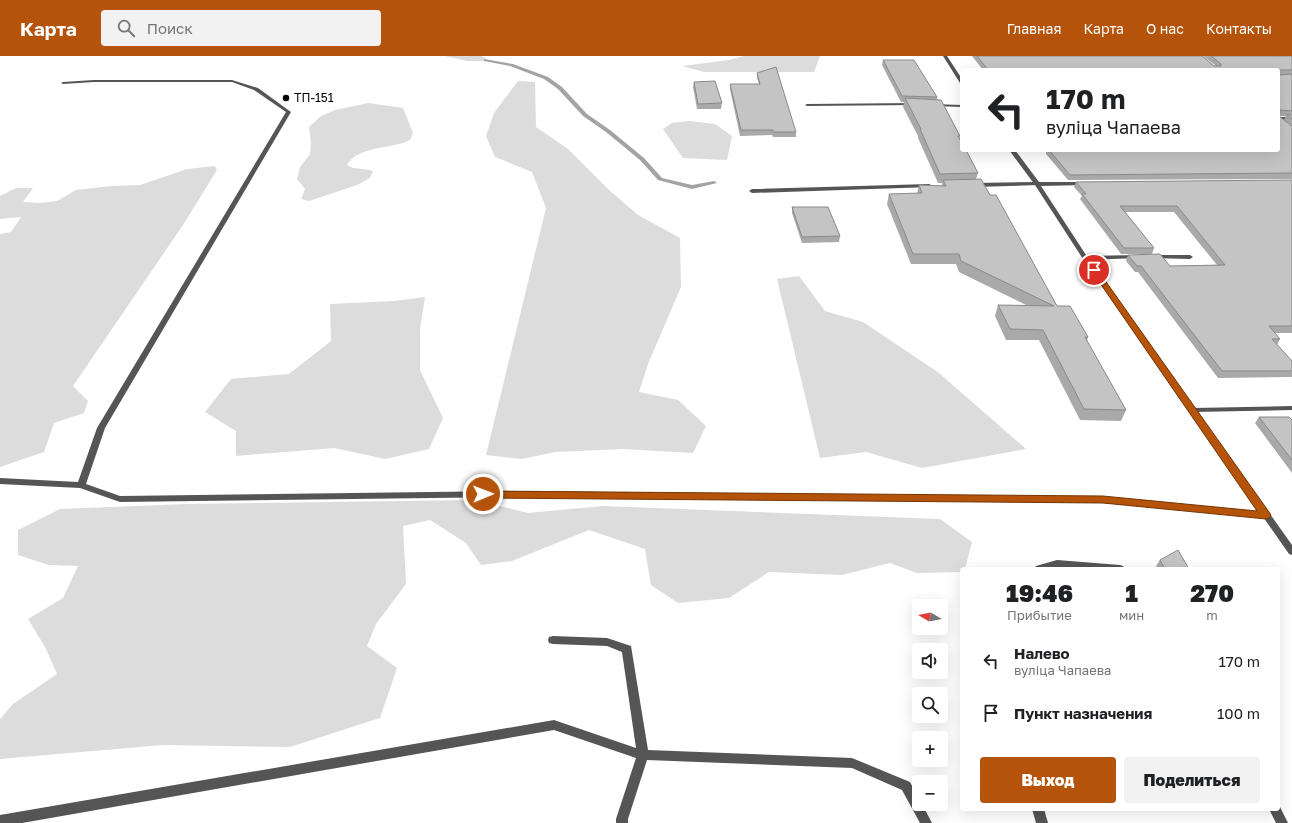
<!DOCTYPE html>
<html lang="ru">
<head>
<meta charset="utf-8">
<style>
  :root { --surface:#fff; --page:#f2f2f2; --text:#202124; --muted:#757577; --accent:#b45309 }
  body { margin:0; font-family:"Golos Text",sans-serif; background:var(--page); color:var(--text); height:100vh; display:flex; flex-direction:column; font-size:15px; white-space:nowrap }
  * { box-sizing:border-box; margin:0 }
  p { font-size:13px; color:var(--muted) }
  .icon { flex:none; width:22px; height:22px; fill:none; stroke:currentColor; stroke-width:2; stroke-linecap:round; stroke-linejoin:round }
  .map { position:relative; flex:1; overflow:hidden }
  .drawer { position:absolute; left:960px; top:511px; width:320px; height:244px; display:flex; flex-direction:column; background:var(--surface); border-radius:4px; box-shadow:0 4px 16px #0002 }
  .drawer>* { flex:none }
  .guide { position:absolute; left:960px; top:12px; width:320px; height:84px; border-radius:4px; box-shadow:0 4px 16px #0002; background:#fff; color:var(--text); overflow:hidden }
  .needle { width:26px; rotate:280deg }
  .fabs { position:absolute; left:912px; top:543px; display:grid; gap:8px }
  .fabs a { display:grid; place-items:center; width:36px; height:36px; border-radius:4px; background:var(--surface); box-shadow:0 4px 16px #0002; font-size:20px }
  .pin { position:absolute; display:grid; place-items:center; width:34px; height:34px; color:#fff; margin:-17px; border:2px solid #fff; border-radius:50%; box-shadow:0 1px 4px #0007 }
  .me { position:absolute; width:44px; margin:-22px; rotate:89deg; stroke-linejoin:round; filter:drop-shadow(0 0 3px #0008) }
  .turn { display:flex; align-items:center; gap:14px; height:84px; padding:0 20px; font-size:18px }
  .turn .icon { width:52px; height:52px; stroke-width:2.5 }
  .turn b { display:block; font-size:28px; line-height:34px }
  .eta { display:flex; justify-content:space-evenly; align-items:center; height:68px; text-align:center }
  .eta b { font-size:24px; font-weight:800; line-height:28px }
  .primary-button { display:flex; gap:8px; margin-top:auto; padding:8px 20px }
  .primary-button a { flex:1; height:46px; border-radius:4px; background:var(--accent); color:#fff; font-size:16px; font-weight:800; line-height:46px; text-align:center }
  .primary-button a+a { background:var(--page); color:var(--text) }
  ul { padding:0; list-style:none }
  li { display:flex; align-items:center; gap:12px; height:52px; padding:0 20px }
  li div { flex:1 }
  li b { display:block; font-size:15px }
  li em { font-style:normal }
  header { display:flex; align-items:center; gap:24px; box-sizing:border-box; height:56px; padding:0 20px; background:var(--accent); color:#fff }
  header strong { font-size:19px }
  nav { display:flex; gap:22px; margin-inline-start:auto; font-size:14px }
  .search { width:280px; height:36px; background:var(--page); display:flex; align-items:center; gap:10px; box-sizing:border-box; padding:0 14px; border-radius:4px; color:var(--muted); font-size:15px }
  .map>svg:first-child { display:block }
  .green { fill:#dcdcdc }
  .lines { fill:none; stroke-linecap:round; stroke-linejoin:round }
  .stream { fill:#a3a3a3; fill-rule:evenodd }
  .lane { fill:#555; fill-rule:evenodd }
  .street { fill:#555; fill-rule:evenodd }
  .wall { fill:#a9a9a9; fill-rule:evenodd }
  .building { fill:#c4c4c4; stroke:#898989 }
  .route { fill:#b45309; stroke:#753606 }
  .poi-dot { fill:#000; stroke:#fff; stroke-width:1.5 }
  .labels { text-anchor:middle; stroke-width:3.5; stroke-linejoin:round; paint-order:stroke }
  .far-poi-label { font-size:12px; fill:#000; stroke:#fff; text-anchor:start }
</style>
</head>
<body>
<header>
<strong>Карта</strong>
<div class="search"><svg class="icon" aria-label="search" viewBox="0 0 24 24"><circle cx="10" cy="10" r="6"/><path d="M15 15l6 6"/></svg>Поиск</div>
<nav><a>Главная</a><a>Карта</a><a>О нас</a><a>Контакты</a></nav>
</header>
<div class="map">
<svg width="1292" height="767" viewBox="0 0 1292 767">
  <rect width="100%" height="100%" fill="#fff"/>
  <path class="green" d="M445 0H481L487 3 485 5H467Z
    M744 0H820L814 16H704L682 10 729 4Z
    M518 25 535 26 536 71 568 93 608 133 638 159 680 182 681 231 648 308 639 336 678 344 706 370 693 397 623 393 555 396 522 403 486 399 546 152 532 116 495 101 486 80 494 57Z
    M368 47 403 52 413 77 410 84C390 94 359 89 347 109 354 114 364 112 373 115L370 122 357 129 309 145 301 143 305 133 297 123 300 111 310 98 311 87 309 71 321 60 335 54Z
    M689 65 715 68 732 80 727 104 683 102 663 73 672 67Z
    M215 110 217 114 183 169 73 330 88 345 84 357 54 367 44 396 0 411V178L11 176 21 161 0 163V140L16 132H33L23 146 41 147 57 145 76 134 111 130 140 129 187 113Z
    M799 220 825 255 863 266 939 317 1026 393 922 412 866 396 820 402 777 223Z
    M425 241 420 273V314L443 362 429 393 385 403 334 392 236 400V375L205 356 231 323 289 318 331 285 330 248 394 245Z
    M476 444 528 457 603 450 940 463 972 486 965 513H962V516L917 517 890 507 842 519 769 516 729 542 678 547 651 529 645 493 589 474 512 505 481 509 466 487 430 464 403 470 406 528 376 568 367 590 397 612 380 662 290 691 163 689 0 703V663L13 648 57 618 45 591 28 563 63 542 78 510 49 509 18 499V474L60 453 187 448Z"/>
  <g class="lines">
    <path class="stream" d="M484 3 513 8 548 21 562 31 587 58 610 74 644 102 662 122 692 129 714 125 717 127 692 133 658 124 640 104 606 76 583 60 558 33 544 23 510 10 484 5Z"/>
    <path class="lane" d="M94 24H232L258 32 291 56 105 372 86 428 120 440 515 435 1103 441 1266 456 1269 457 1270 459 1269 461 1266 462 1103 447 515 441 120 446 80 432 0 428V422L78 426 97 372 286 56 254 34 232 26H94L63 28 61 27 63 26Z
      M914 47H916V49L807 50 805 49 807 48Z
      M932 48 962 49V51L934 50 932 49Z
      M1278 61H1292V63H1278Z
      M1037 126 1040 128 1039 129 975 131 972 129 975 127Z
      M929 128 931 129V131L752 137 749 135 752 133Z
      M1137 199 1140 201 1139 202 1085 204 1082 202 1085 200Z
      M1152 199H1190L1193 201 1190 203 1150 202 1149 201Z
      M1292 350V354L1193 356 1189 354 1193 352Z
      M1057 504 1120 509 1123 510 1125 513C1103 513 1081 512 1059 512 1051 512 1043 513 1034 513L1036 510Z
      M553 580 607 582 631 590 648 694 852 702 910 726 919 743V748H922L932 767H920L902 734 852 712 647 704 628 763V767H616V763L636 702 554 674 22 767H0V759L554 664 636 692 622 596 607 590 553 588 549 587 548 584 549 581Z
      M1278 749H1279L1288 767H1276L1269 753H1278Z
      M1032 753H1044L1048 767H1036Z"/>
    <path class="street" d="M943 0H947L962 23V27H960Z
      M1009 94H1015L1039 126H1088L1089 127 1086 129 1041 130 1088 202 1292 489V499L1289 498 1083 203 1035 129Z"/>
  </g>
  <path class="wall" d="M972 0H1202L1214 10H1216L1203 0H1292V123L1068 124 1046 98V95L1045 94H1278V14H983ZM1279 60H1286L1284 64Z
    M883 4 937 41V43L960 80 959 82 978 117 976 123 990 139 1057 250 1088 281 1087 285 1126 354 1121 365 1080 364 1039 284H1006L995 260 998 249 1028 250 959 216 956 208H911L887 148 889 138H917L919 129 942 130V127H938L918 82V80L903 51 904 46H901L882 9Z
    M757 17 796 76V81H773L772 79 740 80 730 33V28H759L757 22Z
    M694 26 722 47 721 53H697L693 31Z
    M1292 124V277H1274L1280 283 1277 289 1292 305V321L1218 322 1138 216H1135L1126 205 1128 199 1170 210 1217 209 1174 156H1125L1154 192 1152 198H1121L1080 143 1082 140 1074 131 1076 126Z
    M792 151 840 180 839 186 802 187 792 157Z
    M1259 361 1292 364V417L1255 367Z
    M1160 504 1189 513H1158L1156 510Z"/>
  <path class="building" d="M977 0H1202L1214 10H1221V8L1211 0H1292V14H1280L1279 15 1280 19 1292 18V55L1280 54 1279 60 1292 70V117L1070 119 1049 94H1278V14H988Z
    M883 4H914L937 41 902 40Z
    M776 11 796 76H774L773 74H741L730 28H760L757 17Z
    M715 25 722 47 698 48 694 26Z
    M905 42 941 44 960 80H958L962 87V94H966L978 117 940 118 920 73H921Z
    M1287 59H1292V63Z
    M981 123 990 139H996L1057 250H1070L1088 281H1085L1126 354 1084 353 1043 274 1010 273 998 249 1054 250 961 205 959 198H913L889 138 922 137 919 129 946 130 943 124Z
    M1292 124V270H1269L1280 283H1272L1292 305V315H1222L1141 210H1137L1128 199 1160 198 1170 210 1225 209 1177 150H1120L1154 192H1124L1082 138H1086L1076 126Z
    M792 151H828L840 180 802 181Z
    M1259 361H1289L1292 364V404Z
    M1178 494 1189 513H1165L1160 504Z"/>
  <path class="route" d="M1094 212 1097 213 1269 456 1271 459 1269 462 1266 463 1103 447 483 442 478 438 483 435 1103 440 1257 455 1091 214Z"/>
  <circle class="poi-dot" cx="286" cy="42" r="4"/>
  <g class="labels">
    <g class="far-poi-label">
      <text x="294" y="46">ТП-151</text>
    </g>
  </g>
</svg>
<div class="fabs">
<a><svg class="needle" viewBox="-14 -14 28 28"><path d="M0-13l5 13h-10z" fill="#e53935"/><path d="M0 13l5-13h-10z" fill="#757577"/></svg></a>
<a><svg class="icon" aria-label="sound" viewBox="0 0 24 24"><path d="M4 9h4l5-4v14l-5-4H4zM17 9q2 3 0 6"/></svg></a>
<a><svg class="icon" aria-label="search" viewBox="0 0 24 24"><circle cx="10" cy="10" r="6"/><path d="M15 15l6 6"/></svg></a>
<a>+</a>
<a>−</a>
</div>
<div class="pin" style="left:1094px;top:214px;background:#d93025"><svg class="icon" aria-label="arrive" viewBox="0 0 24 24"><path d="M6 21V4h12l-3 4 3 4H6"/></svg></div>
<svg class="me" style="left:483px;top:438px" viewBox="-20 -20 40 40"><circle r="17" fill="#b45309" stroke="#fff" stroke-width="3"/><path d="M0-11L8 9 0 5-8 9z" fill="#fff"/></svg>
<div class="guide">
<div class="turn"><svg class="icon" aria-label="left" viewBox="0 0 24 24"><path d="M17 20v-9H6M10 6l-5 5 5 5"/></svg><div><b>170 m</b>вуліца Чапаева</div></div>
</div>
<section class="drawer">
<div class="eta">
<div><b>19:46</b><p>Прибытие</p></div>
<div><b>1</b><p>мин</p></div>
<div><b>270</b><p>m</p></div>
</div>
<ul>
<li><svg class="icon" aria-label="left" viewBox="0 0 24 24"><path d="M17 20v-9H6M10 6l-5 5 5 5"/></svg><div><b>Налево</b><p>вуліца Чапаева</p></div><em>170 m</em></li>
<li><svg class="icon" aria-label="arrive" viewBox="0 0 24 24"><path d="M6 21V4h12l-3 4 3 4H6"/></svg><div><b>Пункт назначения</b></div><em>100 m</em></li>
</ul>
<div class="primary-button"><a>Выход</a><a>Поделиться</a></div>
</section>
</div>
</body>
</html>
